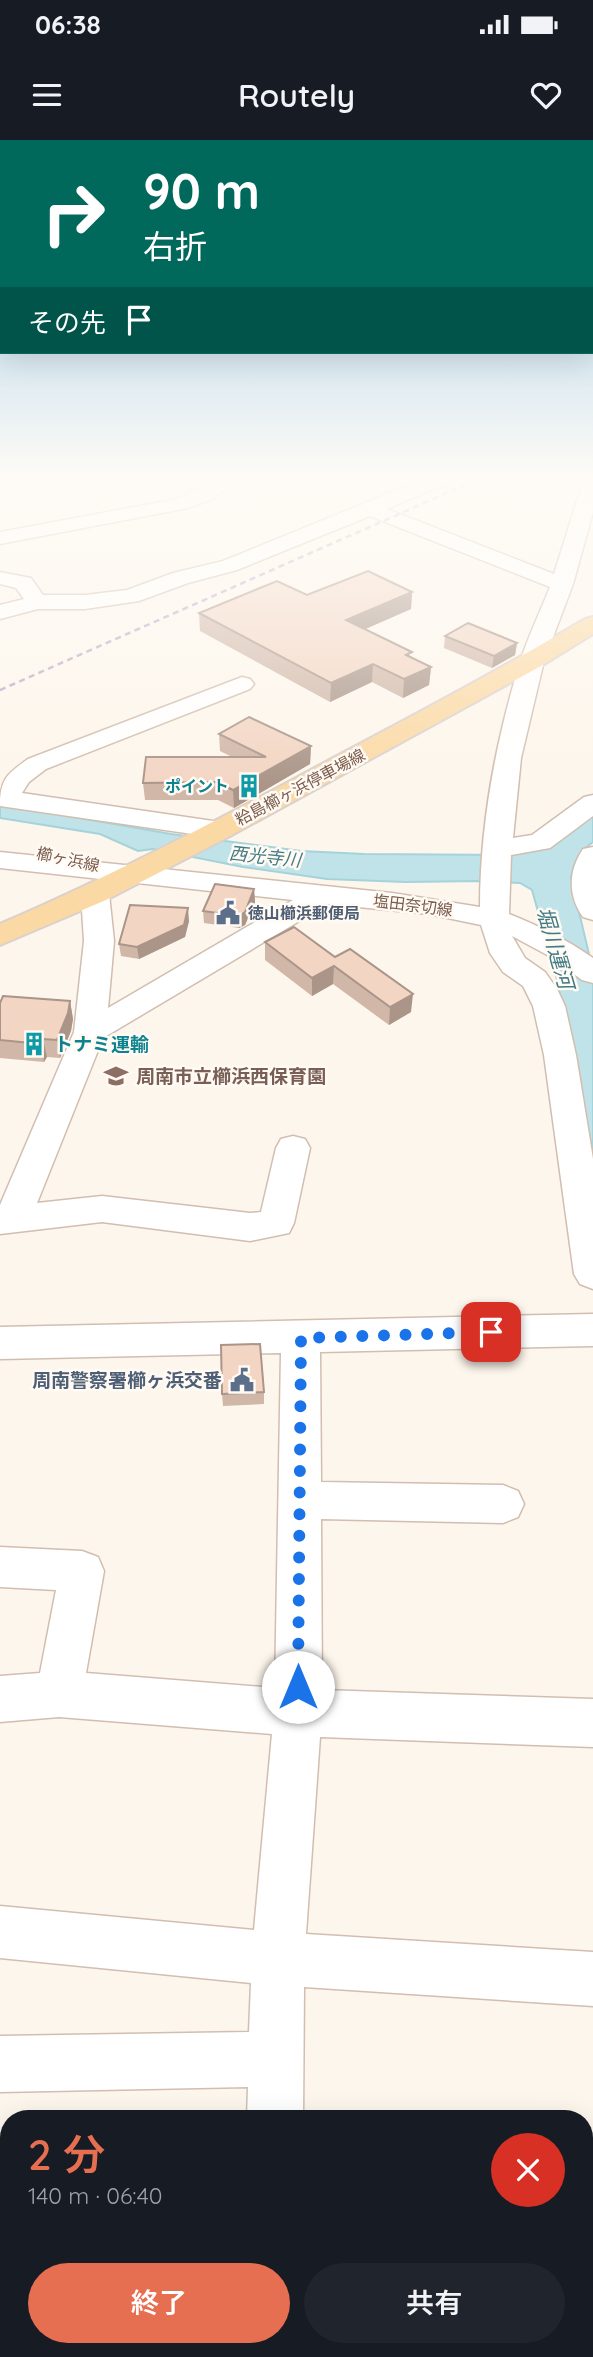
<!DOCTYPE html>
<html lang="ja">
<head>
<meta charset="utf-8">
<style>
  :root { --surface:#171b24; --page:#20242c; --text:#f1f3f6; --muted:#9ea1a6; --accent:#e76f51 }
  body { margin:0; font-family:Quicksand,"Noto Sans JP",sans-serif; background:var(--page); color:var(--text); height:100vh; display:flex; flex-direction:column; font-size:26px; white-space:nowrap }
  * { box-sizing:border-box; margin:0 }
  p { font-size:23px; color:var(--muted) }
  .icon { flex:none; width:38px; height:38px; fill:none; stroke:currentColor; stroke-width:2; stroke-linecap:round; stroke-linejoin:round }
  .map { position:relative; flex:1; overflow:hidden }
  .details { position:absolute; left:0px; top:1970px; width:593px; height:247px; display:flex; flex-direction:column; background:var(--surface); border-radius:28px 28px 0 0; box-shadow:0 7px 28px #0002 }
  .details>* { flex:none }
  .banner { position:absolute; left:0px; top:0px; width:593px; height:214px; box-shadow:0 7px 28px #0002; background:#00695c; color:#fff; overflow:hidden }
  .pin { position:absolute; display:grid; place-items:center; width:60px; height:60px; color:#fff; margin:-30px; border-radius:14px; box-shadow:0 4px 10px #0006 }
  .me { position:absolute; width:77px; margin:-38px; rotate:0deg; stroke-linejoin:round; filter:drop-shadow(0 0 5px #0008) }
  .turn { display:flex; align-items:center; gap:24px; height:147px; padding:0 28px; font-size:32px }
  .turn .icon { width:91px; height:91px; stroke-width:2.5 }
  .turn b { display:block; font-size:49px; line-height:60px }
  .then { display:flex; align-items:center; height:66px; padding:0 28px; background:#0003; gap:14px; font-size:26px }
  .round { display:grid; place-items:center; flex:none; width:74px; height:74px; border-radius:37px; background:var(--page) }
  .head { display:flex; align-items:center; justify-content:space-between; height:119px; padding:0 28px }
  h1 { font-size:42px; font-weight:600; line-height:52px; color:var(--accent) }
  .action { display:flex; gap:14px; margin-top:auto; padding:14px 28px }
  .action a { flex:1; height:80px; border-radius:42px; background:var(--accent); color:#fff; font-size:28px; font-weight:600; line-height:80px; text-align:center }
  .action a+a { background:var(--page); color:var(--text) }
  .status { display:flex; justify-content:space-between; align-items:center; height:49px; padding:0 35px; background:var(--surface); direction:ltr }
  .status svg { height:19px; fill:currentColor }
  header { display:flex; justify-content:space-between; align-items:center; height:91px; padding:0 28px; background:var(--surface); font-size:32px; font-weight:600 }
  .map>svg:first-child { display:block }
  .water { fill:#bfe3e8; stroke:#a5d3da; stroke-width:2 }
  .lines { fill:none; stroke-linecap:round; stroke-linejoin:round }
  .minor-casing { stroke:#d1beb0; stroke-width:3 }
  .major-casing { stroke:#dad1cd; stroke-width:4 }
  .minor { fill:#fff; fill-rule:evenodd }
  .major { fill:#fbd9a5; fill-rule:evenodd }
  .rail { stroke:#b9a8c9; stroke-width:2.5; stroke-dasharray:6 4.5; stroke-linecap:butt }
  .wall { fill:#d1b7a8 }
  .shaded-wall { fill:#aa9588 }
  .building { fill:#f3d5c3; stroke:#aa9588; stroke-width:2 }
  .route { stroke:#1a73e8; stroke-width:12; stroke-dasharray:0 21.6 }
  .labels { text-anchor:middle; stroke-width:5; stroke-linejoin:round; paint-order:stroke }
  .far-culture-label { font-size:16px; font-weight:bold; fill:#0d838f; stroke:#fffaf3; text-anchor:end }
  .far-street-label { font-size:16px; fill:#7a5c4d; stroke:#fffaf3 }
  .far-service-label { font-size:16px; font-weight:bold; fill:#4e5e75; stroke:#fffaf3; text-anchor:start }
  .far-water-label { font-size:18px; font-style:italic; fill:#437c86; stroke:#fffaf3 }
  .culture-label { font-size:19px; font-weight:bold; fill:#0d838f; stroke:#fffaf3; text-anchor:start }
  .education-label { font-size:19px; font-weight:bold; fill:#785e54; stroke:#fffaf3; text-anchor:start }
  .service-label { font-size:19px; font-weight:bold; fill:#4e5e75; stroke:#fffaf3; text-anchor:end }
  .water-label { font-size:21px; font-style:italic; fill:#437c86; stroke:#fffaf3 }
</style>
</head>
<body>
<div class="status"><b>06:38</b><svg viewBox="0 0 49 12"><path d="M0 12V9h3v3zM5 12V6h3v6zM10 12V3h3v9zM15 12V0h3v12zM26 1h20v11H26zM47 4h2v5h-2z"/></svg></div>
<header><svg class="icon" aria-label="menu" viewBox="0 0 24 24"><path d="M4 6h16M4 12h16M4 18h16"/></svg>Routely<svg class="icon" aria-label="heart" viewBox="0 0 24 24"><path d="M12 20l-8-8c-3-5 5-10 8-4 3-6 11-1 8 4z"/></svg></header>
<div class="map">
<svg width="593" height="2217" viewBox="0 0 593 2217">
  <rect width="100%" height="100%" fill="#fdf6ec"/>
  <path class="water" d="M0 664 171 694 301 711 364 714 512 715 593 671V702C579 712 574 721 571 738L593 831V1014L557 840 532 750 520 743 479 741 405 742 327 739 243 727 153 709 138 711 100 694 0 678Z"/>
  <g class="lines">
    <g class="minor-casing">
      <path id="minor" d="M224 337H247L210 360 188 368 0 404V392L177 359Z
        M429 337H454L452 341 387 369 554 434 584 338 593 337V372L573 444 544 521 521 618 513 698 532 695 584 657 593 655V676L550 708 511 715 509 774C539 786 566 799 593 818V843L582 840 551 817 512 796 525 818 545 832 557 849 565 866 576 915 593 1019V1149L580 1144 574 1134 544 915 533 866 523 846 503 832 490 813 481 785 428 774 328 764 103 898 37 1063 102 1056 250 1073 261 1072 276 1008 281 999 293 996 305 999 310 1008 294 1083 289 1093 250 1101 102 1082 0 1094V1065L74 892 84 801 81 754 85 748 95 745 105 748 109 754 114 801 108 868 293 760 0 728V712L392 753 480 767C480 686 496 600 520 522 528 497 540 472 550 447L370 376 237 430 188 443 139 461 85 469H38L0 479V465L24 459 16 448 0 444V432L31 438 43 455H85L127 450 173 433 223 421Z
        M242 537 250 539 254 544 250 549 46 629 29 642 22 653 220 682 230 684 234 690 230 696 220 698 0 666C0 639 7 634 28 619Z
        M593 707V780L583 777C568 756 568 731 583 709Z
        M593 1174V1206L320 1212 321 1342 503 1345 518 1351 524 1364 518 1377 503 1383 321 1379 322 1550 593 1559V1607L320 1597 306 1794 593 1812V1866L304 1847 303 1979H247L248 1947 0 1952V1896L249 1892 251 1843 0 1818V1766L254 1790 272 1594 59 1577 0 1582V1536L40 1533 56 1450 0 1447V1407L82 1411 98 1417 104 1431 86 1533 275 1548 281 1213 0 1219V1187Z
        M9 2110V2170L0 2171V2111Z
        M584 2112H593V2172H584Z
        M243 2208H305V2217H243Z"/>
    </g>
    <g class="major-casing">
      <path id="major" d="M593 477V494L541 526 230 696 106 760 0 805V784C114 735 224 677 333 618 418 573 503 528 585 479Z"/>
    </g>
    <use href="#minor" class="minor"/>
    <use href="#major" class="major"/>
    <path class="rail" d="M0 550 483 337"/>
  </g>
  <path class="wall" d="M412 452 411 469 365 489 412 517 431 527 429 545 403 558 372 542 330 562 200 491 199 473 307 455Z
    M445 496 517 503 515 515 492 528 444 508Z
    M219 594 311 606 310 624 234 668 218 660H145L143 643 232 617 220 611Z
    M254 749 255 762 245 785 239 788 204 783 203 771Z
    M189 781 185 797 139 819 121 816 119 804Z
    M294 787 411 872 389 885 333 844 312 856 265 820V802Z
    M70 861 73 879 71 891 60 918 47 917 44 922 0 918V863Z
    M264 1252V1264L223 1266 222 1254Z"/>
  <path class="shaded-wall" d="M412 452 411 469 345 498 346 480Z
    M517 503 515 515 492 528 494 516Z
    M373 524 372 542 330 562 331 543Z
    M431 527 429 545 403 558 404 539Z
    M311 606 310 624 234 668 233 650Z
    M254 749 255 762 245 785 239 788V776Z
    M188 768 189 781 185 797 139 819 137 807Z
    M334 826 333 844 312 856V838Z
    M413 854 411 872 389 885 390 867Z
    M70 861 73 879 71 891 60 918 57 900Z
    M43 899 47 917 44 922 41 904Z"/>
  <path class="building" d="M368 431 412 452 346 480 412 512 406 515 431 527 404 539 373 524 331 543 199 473 277 441 307 455Z
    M468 483 517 503 494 516 445 496Z
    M249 577 311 606 233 650 217 642 143 643 146 617H266L219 594Z
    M215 744 254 749 245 772 239 776 203 771Z
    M130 765 188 768 184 785 137 807 119 804Z
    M294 787 335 817 350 809 413 854 390 867 334 826 312 838 265 802Z
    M3 856 70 861 68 873 57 900 43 899 41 904 0 900V863Z
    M260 1204 264 1252 222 1254 221 1205Z"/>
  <linearGradient id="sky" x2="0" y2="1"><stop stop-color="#97c7e8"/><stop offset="0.52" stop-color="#fefbf6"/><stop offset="1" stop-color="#fefbf6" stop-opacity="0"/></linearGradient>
  <rect width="593" height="647" fill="url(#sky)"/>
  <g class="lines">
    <path class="route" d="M298 1547 301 1198 491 1192"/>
  </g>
  <defs>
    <g id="building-bare" transform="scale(1.89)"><path d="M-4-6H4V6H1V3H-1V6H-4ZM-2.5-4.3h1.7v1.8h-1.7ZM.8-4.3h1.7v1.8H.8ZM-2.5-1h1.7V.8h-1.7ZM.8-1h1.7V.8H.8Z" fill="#0f9aa8" stroke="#fffaf3" stroke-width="2.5" paint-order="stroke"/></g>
    <g id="civic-bare" transform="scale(1.89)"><path d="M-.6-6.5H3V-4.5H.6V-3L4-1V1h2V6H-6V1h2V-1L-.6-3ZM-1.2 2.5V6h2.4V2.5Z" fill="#5c6f8a" stroke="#fffaf3" stroke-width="2.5" paint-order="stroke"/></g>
    <g id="school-bare" transform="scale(1.89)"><path d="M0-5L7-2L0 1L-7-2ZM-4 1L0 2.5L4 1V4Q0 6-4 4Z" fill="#8d6e63" stroke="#fffaf3" stroke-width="2.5" paint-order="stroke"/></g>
  </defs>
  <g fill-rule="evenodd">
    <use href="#building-bare" x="249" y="646"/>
    <use href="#civic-bare" x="228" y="773"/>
    <use href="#building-bare" x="34" y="904"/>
    <use href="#school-bare" x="116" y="936"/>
    <use href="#civic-bare" x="242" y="1240"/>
  </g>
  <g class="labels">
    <g class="far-culture-label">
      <text x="229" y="652">ポイント</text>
    </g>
    <g class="far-street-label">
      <text transform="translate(300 647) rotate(-28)" y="6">粭島櫛ヶ浜停車場線</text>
      <text transform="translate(68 719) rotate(12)" y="6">櫛ヶ浜線</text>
      <text transform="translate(413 765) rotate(7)" y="6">塩田奈切線</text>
    </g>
    <g class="far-service-label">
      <text x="248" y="779">徳山櫛浜郵便局</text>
    </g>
    <g class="far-water-label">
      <text transform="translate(265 717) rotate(6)" y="6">西光寺川</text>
    </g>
    <g class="culture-label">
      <text x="54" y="911">トナミ運輸</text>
    </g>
    <g class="education-label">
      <text x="136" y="943">周南市立櫛浜西保育園</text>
    </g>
    <g class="service-label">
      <text x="222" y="1247">周南警察署櫛ヶ浜交番</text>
    </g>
    <g class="water-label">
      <text transform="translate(555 808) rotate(74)" y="7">堀川運河</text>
    </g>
  </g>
</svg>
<div class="pin" style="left:491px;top:1192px;background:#d93025"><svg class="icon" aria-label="arrive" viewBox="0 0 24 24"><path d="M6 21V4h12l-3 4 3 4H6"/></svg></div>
<svg class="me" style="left:298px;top:1547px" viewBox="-20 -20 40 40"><circle r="19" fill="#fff"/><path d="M0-13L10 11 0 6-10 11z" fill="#1a73e8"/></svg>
<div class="banner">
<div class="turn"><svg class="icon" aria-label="right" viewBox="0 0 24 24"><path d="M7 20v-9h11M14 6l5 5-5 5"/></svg><div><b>90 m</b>右折</div></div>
<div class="then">その先<svg class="icon" aria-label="arrive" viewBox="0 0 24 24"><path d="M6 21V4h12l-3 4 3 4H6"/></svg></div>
</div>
<section class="details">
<div class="head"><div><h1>2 分</h1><p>140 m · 06:40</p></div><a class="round" style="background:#d93025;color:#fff"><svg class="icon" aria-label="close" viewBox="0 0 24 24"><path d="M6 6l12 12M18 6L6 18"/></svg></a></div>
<div class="action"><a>終了</a><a>共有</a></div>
</section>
</div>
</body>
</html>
